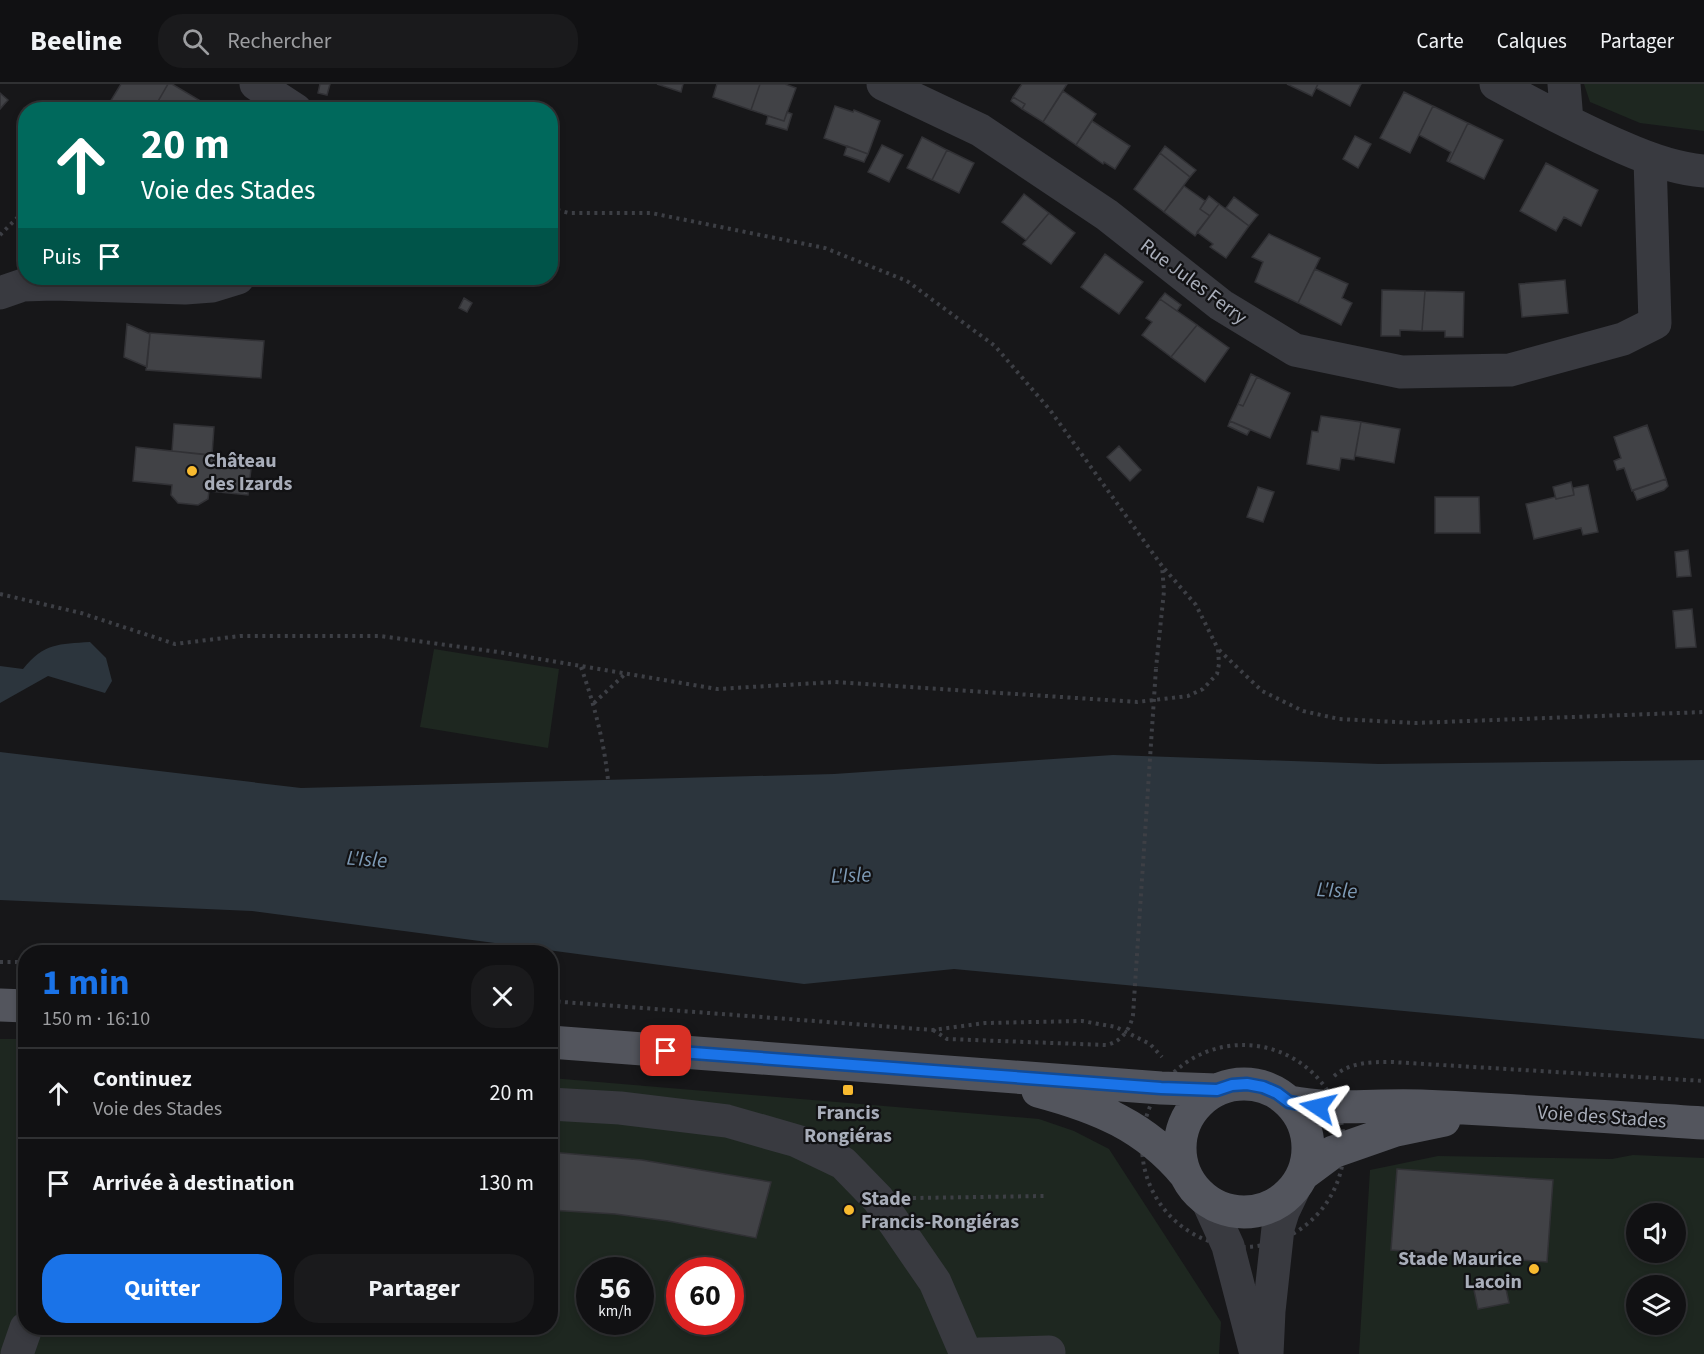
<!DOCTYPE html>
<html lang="fr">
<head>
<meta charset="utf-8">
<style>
  :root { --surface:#111113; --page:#1a1a1c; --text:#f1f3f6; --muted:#9c9da0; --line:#303133; --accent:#1a73e8 }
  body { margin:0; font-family:"Source Sans 3",sans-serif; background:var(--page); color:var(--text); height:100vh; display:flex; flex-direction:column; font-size:22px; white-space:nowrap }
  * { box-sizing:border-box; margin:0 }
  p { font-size:20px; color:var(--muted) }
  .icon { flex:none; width:33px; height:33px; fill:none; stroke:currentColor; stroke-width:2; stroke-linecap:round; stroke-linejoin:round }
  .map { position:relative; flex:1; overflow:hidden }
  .details { position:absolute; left:18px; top:861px; width:540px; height:390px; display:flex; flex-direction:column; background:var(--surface); border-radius:24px; box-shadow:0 3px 9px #0003,0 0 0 2px var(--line) }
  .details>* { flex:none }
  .guide { position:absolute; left:18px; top:18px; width:540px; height:183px; border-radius:24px; box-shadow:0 3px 9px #0003,0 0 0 2px var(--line); background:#00695c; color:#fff; overflow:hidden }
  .fabs { position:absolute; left:1626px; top:1119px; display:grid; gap:12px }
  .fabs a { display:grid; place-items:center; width:60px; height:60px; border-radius:50%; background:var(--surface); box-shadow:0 3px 9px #0003,0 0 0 2px var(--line); font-size:30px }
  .speed { position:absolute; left:576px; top:1173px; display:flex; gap:12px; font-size:30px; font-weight:700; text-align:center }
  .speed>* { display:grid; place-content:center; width:78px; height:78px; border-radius:50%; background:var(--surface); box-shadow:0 3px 9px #0003,0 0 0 2px var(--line); line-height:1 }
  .speed small { font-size:15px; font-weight:400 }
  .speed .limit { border:9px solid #d22; background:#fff; color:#111 }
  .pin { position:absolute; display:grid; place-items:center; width:51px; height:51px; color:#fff; margin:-26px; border-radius:12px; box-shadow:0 3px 9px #0006 }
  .me { position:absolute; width:66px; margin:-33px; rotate:280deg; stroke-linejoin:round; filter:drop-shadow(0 0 4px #0008) }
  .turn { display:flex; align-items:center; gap:21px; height:126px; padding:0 24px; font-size:27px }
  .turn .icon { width:78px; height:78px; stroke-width:2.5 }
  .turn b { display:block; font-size:42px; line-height:51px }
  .then { display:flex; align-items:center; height:57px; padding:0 24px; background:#0003; gap:12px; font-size:22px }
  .round { display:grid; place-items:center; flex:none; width:63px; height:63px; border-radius:24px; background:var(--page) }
  .headline { display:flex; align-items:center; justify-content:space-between; height:102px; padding:0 24px }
  h1 { font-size:36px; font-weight:700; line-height:45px; color:var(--accent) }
  .button { display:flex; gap:12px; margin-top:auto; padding:12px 24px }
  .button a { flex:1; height:69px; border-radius:24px; background:var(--accent); color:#fff; font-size:24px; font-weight:700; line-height:69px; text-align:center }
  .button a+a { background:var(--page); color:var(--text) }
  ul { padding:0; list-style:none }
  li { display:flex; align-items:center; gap:18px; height:90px; padding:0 24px; border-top:2px solid var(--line) }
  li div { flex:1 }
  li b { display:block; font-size:22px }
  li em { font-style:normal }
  header { display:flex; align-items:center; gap:36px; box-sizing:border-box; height:84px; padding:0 30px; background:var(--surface); border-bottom:2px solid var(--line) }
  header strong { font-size:28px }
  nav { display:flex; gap:33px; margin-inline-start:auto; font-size:21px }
  .search { width:420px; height:54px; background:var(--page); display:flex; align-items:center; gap:15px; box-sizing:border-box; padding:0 21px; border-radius:24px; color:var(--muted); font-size:22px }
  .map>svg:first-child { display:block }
  .green { fill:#1e2720; fill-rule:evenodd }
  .water { fill:#2c353d }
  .building { fill:#414246; stroke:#313135; stroke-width:1.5 }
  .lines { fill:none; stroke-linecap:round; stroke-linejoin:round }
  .path { stroke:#3d3f45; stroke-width:4; stroke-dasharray:3 4.5; stroke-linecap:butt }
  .minor { stroke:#393a40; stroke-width:33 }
  .major { stroke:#53555d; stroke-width:33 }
  .path-bridge { stroke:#3d3f45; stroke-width:4; stroke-dasharray:3 4.5; stroke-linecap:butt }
  .route-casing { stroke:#114b97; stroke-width:15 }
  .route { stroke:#1a73e8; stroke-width:10 }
  .poi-dot { fill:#f8ba2f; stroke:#121214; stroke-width:2 }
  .labels { text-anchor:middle; stroke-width:4.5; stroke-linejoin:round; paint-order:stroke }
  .street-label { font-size:20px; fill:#a8adb9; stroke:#121214 }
  .poi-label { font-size:20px; font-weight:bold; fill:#a8adb9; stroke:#121214; text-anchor:start }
  .water-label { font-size:21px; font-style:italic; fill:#7e9ab5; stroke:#121214 }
</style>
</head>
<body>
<header>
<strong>Beeline</strong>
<div class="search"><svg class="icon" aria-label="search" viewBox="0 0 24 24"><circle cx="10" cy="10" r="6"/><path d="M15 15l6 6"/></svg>Rechercher</div>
<nav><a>Carte</a><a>Calques</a><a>Partager</a></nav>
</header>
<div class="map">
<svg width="1704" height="1270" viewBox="0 0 1704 1270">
  <rect width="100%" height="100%" fill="#171719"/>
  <path class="green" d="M1584 0H1704V47L1640 39 1590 18Z
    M434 565 559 585 548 664 420 643Z
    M0 955H25L26 1244H550L551 994 1039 1035 1074 1047 1109 1065 1221 1238 1219 1270H0ZM590 1186H640V1238H590ZM680 1186H730V1238H680Z
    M1633 1071 1704 1074V1270H1359L1370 1086 1438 1072 1612 1075ZM1636 1130H1676V1168H1636ZM1636 1202H1676V1240H1636Z"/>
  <path class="water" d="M90 558 106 574 112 597 105 609 48 592 0 619V582L23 585C44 559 59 560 90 558Z
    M0 668 301 704 834 690 1113 671 1379 680 1704 676V955L954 885 804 900 252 827 0 816Z"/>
  <path class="building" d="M121 0H168L153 26H121L110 18Z
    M168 0H172L204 19 201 26H153Z
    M320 0H330L327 11 318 9Z
    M657 0H683L681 8Z
    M717 0H760L751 26 713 13Z
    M760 0H785L796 4 784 37 751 26Z
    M1022 0H1067L1043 38 1022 25 1025 20 1013 13Z
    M1287 0H1318L1312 12Z
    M1318 0H1361L1350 22 1316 4Z
    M1063 7 1096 30 1076 61 1043 38Z
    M1404 8 1433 22 1410 69 1380 54Z
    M0 9 8 16 0 25Z
    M1013 13 1025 20 1022 25 1011 17Z
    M835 22 853 28 854 26 880 37 868 70 824 54Z
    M1433 22 1468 39 1449 78 1447 77 1451 68 1419 51Z
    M787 28 792 30 787 46 766 40 768 32 784 37Z
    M1092 37 1130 62 1115 85 1104 78 1103 80 1076 61Z
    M1468 39 1503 56 1484 95 1449 78Z
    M1355 52 1371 60 1358 84 1343 75Z
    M922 53 947 66 932 96 907 84Z
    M882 61 903 71 889 98 868 88Z
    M847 62 868 70 864 78 844 71Z
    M1165 62 1196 86 1190 93 1160 69Z
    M947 66 974 79 959 109 932 96Z
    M1160 69 1190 93 1164 128 1134 105Z
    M1546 79 1598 106 1581 142 1564 133 1556 147 1520 127Z
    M1184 102 1205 117 1200 125 1210 132 1195 152 1164 128Z
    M1024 110 1049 129 1026 156 1002 138Z
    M1209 112 1219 120 1210 132 1200 125Z
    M1234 113 1258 131 1249 142 1226 124Z
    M1219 120 1249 142 1226 174 1210 163 1213 160 1197 148Z
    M1049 129 1075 149 1051 180 1023 160Z
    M1269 150 1320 174 1298 219 1255 198 1263 178 1252 173Z
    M1105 170 1143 198 1119 230 1081 203Z
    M1315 185 1348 200 1342 214 1352 219 1341 241 1298 219Z
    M1565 196 1568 229 1522 233 1519 200Z
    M1382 206 1425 207 1422 247 1400 246V252H1381Z
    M1425 207 1464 208 1463 253H1445V247H1422Z
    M1165 209 1181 221 1177 227 1160 215Z
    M464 214 472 219 467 228 459 224Z
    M1160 215 1197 241 1171 273 1142 251 1152 238 1146 234Z
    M127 240 150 250 147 283 124 273Z
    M1197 241 1229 264 1205 298 1171 273Z
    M150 249 264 257 261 294 146 286Z
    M1251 290 1257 293 1243 322 1238 320Z
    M1257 293 1290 309 1270 354 1230 337 1238 320 1243 322Z
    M1321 332 1361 338 1354 376 1341 374 1339 386 1307 380 1312 347 1318 348Z
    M1230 337 1250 346 1247 351 1228 342Z
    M1361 338 1400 345 1394 379 1355 372Z
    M174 340 214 343 212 371 172 367Z
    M1647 341 1666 395 1632 407 1624 384 1617 386 1614 377 1621 374 1614 353Z
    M1119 362 1141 386 1130 397 1107 373Z
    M136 363 252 376 248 411 209 407 208 415 198 421 178 419 171 411 172 401 133 397Z
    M1666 395 1668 402 1664 406 1637 416 1633 406Z
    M1571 398 1574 411 1556 415 1553 403Z
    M1588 401 1598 448 1583 451 1581 444 1534 455 1526 420 1555 413 1556 415 1574 411 1573 404Z
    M1258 403 1274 408 1263 438 1247 433Z
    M1435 413H1479L1480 449H1435Z
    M1688 466 1691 492 1677 493 1675 468Z
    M1692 525 1696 563 1676 564 1673 527Z
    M550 1068 642 1076 771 1098 756 1154 668 1137 615 1130 550 1126Z
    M1397 1085 1553 1096 1547 1178 1391 1166Z
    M1505 1200 1509 1219 1478 1225 1474 1206Z"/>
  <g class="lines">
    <path class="path" d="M550 124 569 129H651L825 164 907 197 995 262 1050 326 1162 482 1164 507 1156 584
      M0 151 26 125
      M0 510 81 529 175 560 240 552H380L498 568 717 605 835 598 1137 618 1188 612 1203 605 1217 590 1219 580 1218 565 1196 521 1162 482
      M1219 566 1262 607 1303 627 1339 635 1415 639 1704 628
      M581 583C594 620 604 657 608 696
      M594 619 624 591
      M0 878H26
      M550 917 933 946 985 939 1082 937 1116 943 1150 960 1162 973
      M1142 1062a101 101 0 1 1 202 0a101 101 0 1 1-202 0Z
      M1334 992C1351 978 1370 978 1392 978L1704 997
      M913 1114 1044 1112"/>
    <path class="minor" d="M256 0 296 26
      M883 0 980 46 1107 131 1221 221 1295 266 1401 288 1510 286 1623 255 1655 239 1650 75
      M1496 0C1538 23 1580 45 1624 64 1649 75 1677 85 1704 87
      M1564 0 1567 37
      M0 209 23 201 53 200 185 204 212 202 238 194
      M550 1020 620 1024 727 1037 797 1057 843 1079 878 1115 935 1198 966 1270
      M1208 1118 1228 1162 1256 1270
      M17 1270 26 1244
      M979 1270 1049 1268
      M1267 1270 1269 1227 1278 1144 1283 1128 1294 1105"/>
    <path class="major" d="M0 921 26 922
      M550 958 1161 1004 1217 1006
      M1180 1064a64 64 0 1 1 128 0a64 64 0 1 1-128 0Z
      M1038 1007C1098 1023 1145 1042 1185 1090
      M1289 1018C1333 1027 1377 1020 1421 1022 1516 1026 1610 1033 1704 1039
      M1302 1091 1333 1068 1396 1046 1444 1036"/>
    <path class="path-bridge" d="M933 946 947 955 1106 961C1121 958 1130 946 1133 931L1156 584"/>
  </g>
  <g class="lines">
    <g class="route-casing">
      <path id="route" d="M666 967 1161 1004 1217 1006 1232 1001 1247 1000 1263 1003 1277 1009 1289 1018 1318 1023"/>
    </g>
    <use href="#route" class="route"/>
  </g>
  <g class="poi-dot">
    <circle cx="192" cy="387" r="6"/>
    <rect x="842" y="1000" width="12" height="12" rx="3"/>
    <circle cx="849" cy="1126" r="6"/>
    <circle cx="1534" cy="1185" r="6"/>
  </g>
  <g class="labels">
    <g class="street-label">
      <text transform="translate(1194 197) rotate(37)" y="7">Rue Jules Ferry</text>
      <text transform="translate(1602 1032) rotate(4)" y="7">Voie des Stades</text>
    </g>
    <g class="poi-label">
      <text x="204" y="383">Château<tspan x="204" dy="23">des Izards</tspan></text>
      <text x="848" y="1035" text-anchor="middle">Francis<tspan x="848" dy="23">Rongiéras</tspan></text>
      <text x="861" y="1121">Stade<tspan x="861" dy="23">Francis-Rongiéras</tspan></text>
      <text x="1522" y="1181" text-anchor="end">Stade Maurice<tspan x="1522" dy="23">Lacoin</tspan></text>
    </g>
    <g class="water-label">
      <text transform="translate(367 775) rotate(4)" y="7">L'Isle</text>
      <text transform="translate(851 791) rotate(-2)" y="7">L'Isle</text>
      <text transform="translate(1337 806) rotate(3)" y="7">L'Isle</text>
    </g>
  </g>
</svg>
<div class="fabs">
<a><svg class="icon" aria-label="sound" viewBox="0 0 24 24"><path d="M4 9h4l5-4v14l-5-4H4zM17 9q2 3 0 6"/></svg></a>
<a><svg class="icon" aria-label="layers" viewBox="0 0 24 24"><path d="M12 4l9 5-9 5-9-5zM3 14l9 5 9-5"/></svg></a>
</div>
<div class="speed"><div>56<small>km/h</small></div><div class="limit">60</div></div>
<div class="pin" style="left:666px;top:967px;background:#d93025"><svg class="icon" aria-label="arrive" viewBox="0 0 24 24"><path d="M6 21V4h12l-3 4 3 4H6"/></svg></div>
<svg class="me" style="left:1318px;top:1023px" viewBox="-20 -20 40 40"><path d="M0-17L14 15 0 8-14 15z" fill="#1a73e8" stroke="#fff" stroke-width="4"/></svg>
<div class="guide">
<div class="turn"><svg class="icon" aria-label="ahead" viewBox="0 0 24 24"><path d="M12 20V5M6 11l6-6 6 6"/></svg><div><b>20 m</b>Voie des Stades</div></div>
<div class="then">Puis<svg class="icon" aria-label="arrive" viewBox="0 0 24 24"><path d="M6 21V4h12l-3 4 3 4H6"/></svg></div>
</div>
<section class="details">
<div class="headline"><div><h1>1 min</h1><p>150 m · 16:10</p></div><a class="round"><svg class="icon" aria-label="close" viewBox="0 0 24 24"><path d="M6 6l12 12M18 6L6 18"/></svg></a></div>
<ul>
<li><svg class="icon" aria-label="ahead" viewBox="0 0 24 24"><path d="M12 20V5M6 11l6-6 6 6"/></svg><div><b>Continuez</b><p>Voie des Stades</p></div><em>20 m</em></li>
<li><svg class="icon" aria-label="arrive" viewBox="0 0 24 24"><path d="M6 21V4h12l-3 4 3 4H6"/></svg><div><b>Arrivée à destination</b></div><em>130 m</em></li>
</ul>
<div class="button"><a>Quitter</a><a>Partager</a></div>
</section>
</div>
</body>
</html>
